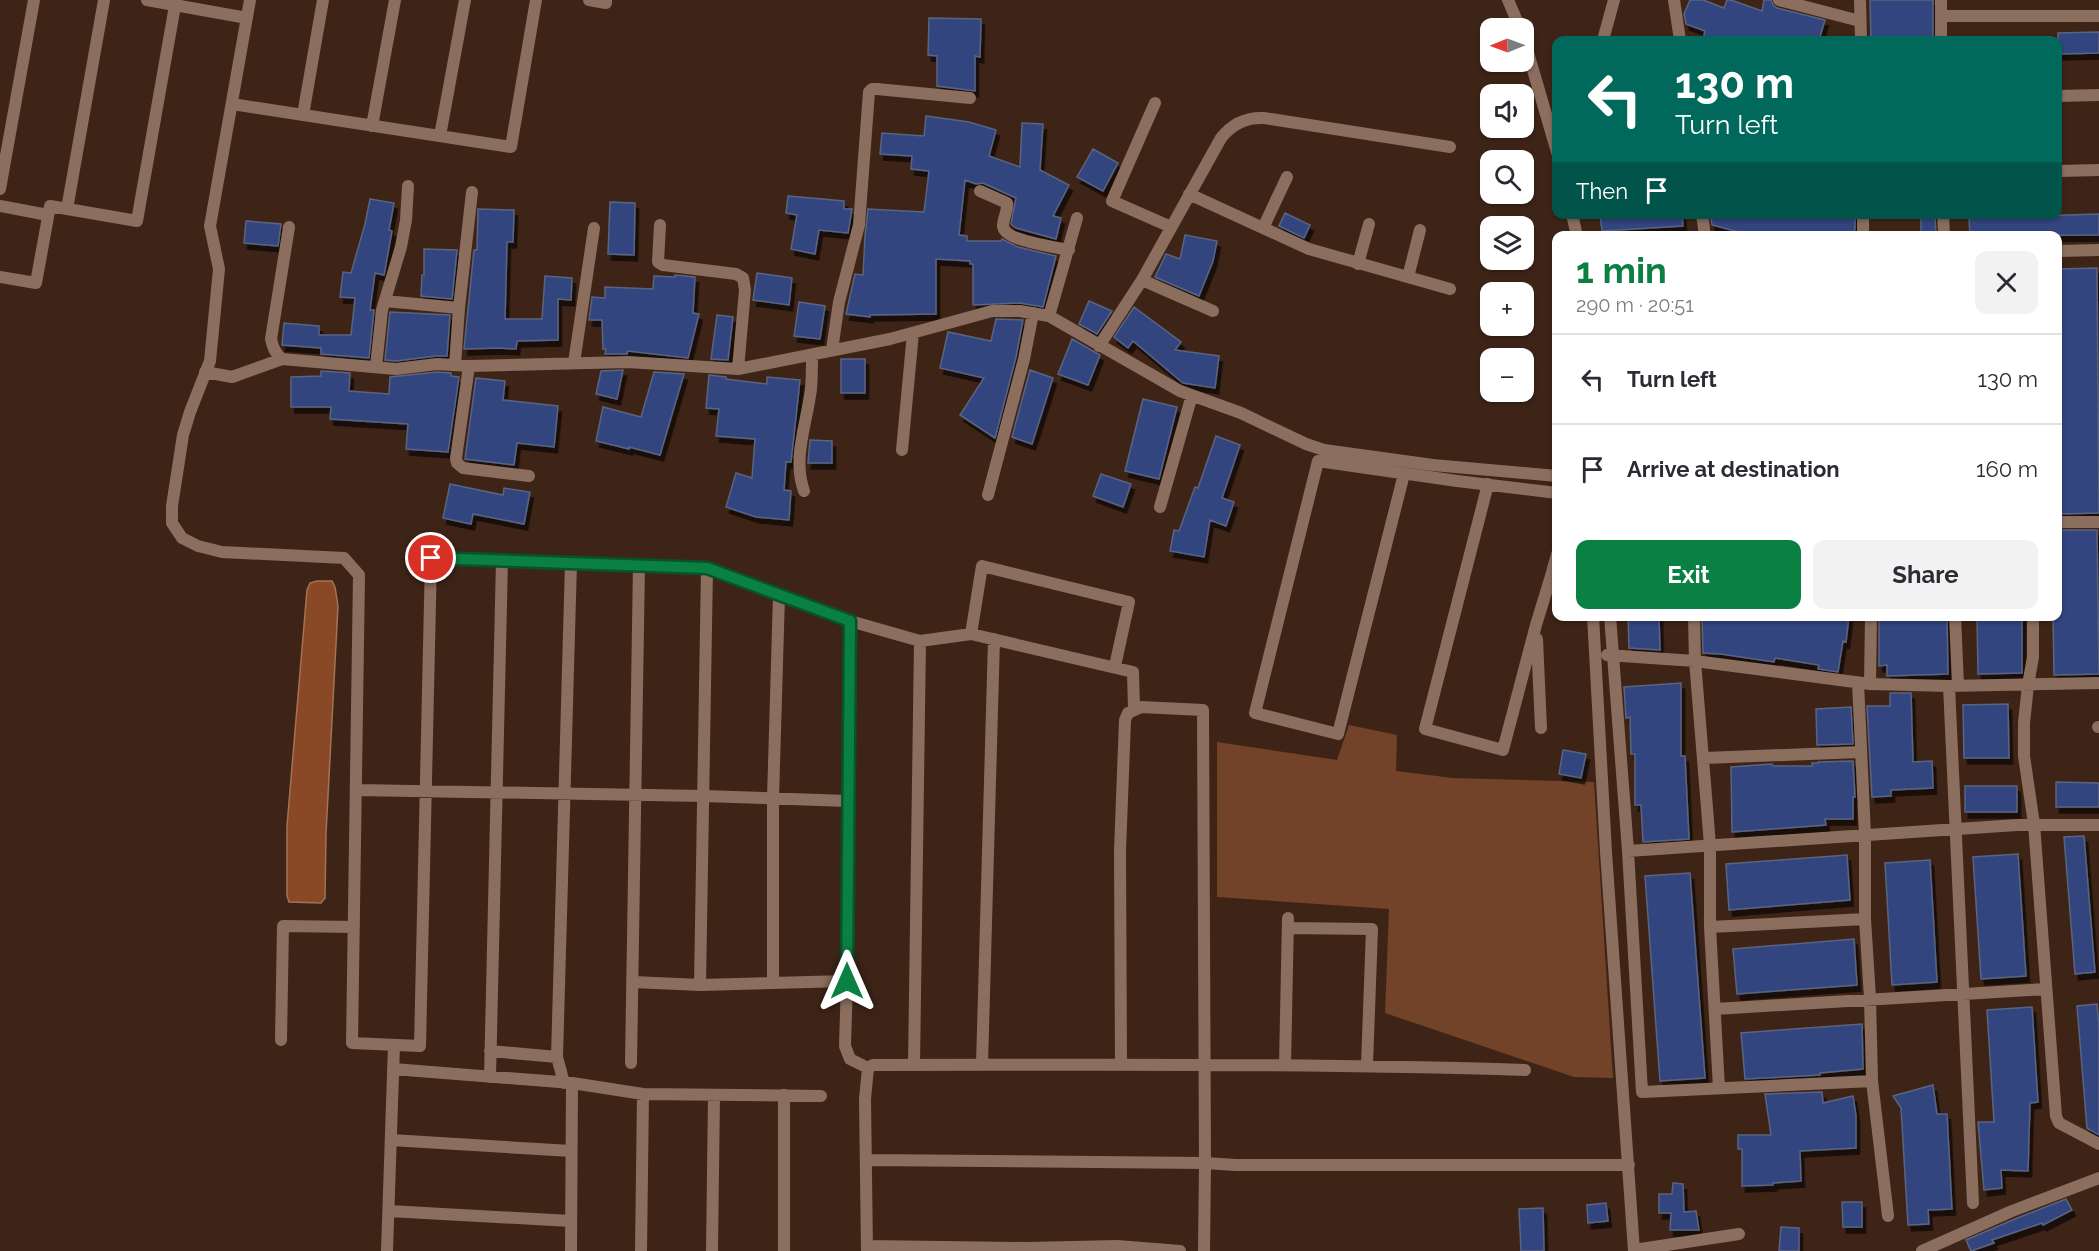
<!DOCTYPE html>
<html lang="en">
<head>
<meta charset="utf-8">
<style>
  :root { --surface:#fff; --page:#f2f2f3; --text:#2b2b33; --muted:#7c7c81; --line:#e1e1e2; --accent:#0b8043 }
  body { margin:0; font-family:Raleway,sans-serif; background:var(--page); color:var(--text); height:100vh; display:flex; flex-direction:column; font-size:22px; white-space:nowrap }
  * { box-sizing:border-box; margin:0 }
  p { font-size:20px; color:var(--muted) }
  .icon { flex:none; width:33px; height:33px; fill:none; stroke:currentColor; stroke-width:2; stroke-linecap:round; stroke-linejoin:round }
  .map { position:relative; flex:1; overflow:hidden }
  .details { position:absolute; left:1552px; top:231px; width:510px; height:390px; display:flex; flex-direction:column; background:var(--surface); border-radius:12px; box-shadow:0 2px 4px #0004 }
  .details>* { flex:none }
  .hud { position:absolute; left:1552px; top:36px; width:510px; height:183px; border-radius:12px; box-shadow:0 2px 4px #0004; background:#00695c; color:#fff; overflow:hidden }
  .needle { width:39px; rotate:269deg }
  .buttons { position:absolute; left:1480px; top:18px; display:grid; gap:12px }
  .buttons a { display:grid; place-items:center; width:54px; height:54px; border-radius:12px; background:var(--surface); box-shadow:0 2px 4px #0004; font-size:30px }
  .pin { position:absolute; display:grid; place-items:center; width:51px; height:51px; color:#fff; margin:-26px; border:3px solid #fff; border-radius:50%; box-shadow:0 2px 6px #0007 }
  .me { position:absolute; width:66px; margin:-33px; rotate:0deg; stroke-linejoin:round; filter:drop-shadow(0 0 4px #0008) }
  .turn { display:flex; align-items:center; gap:21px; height:126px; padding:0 24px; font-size:27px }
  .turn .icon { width:78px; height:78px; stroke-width:2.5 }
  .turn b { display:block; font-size:42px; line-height:51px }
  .then { display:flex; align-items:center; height:57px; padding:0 24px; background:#0003; gap:12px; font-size:22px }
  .round { display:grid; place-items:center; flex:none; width:63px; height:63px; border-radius:12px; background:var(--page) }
  .summary { display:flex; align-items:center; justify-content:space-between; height:102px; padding:0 24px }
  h1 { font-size:36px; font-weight:700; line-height:45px; color:var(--accent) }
  .primary-button { display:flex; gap:12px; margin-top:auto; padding:12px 24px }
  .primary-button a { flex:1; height:69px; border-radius:12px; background:var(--accent); color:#fff; font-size:24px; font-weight:700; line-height:69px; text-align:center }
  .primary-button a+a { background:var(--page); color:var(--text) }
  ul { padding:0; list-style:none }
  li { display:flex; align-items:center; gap:18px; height:90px; padding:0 24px; border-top:2px solid var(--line) }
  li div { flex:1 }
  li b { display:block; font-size:22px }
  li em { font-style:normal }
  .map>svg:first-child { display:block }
  .green { fill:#724229 }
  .water { fill:#894926; stroke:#a47257; stroke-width:1.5 }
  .building { fill:#32457f; stroke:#5a6480; stroke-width:1.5; filter:url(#shadow) }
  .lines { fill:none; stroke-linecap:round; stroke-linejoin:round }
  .minor { stroke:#8c6e5f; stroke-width:12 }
  .route-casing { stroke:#07532c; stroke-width:15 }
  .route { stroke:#0b8043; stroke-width:10 }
</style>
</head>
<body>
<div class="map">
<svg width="2099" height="1251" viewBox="0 0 2099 1251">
  <defs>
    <filter id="shadow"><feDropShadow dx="3.5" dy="6" stdDeviation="0" flood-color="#0009"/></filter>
  </defs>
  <rect width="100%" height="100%" fill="#3e2417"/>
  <path class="green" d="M1349 725 1397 735 1396 771 1453 778 1594 782 1613 1078 1574 1077 1385 1013 1389 909 1217 897V742L1337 760Z"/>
  <path class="water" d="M317 581H332L335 587 338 606 326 834 325 898 321 903 289 902 287 896V826L307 590 310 583Z"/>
  <path class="building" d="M1690 0H1703L1724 8 1727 0H1731L1762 11 1764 0H1771L1773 5 1777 8 1825 20 1819 40H1703L1705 31 1686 24 1684 14Z
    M1870 0H1933V40H1871Z
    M929 18 981 19 980 57 975 56V91L937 86V56L928 55Z
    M2099 32V53L2058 54V33Z
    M926 116 969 122 996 130 989 156 1020 167 1022 123 1043 124 1040 170 1069 185 1053 216 1061 218 1056 239 1016 228 1011 224 1016 198 983 183 976 184 965 180 959 235 967 236V241H1001L1002 239 1018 247 1056 256 1043 307 1020 303 973 305V264H970V261L936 259V314L870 315V317L846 314 855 274 863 275 865 236 868 209 924 212 929 171 911 169 912 156 880 154 882 133 924 136Z
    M1093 149 1118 163 1103 191 1077 177Z
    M788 196 844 201V209H852L848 233 819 230 815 254 791 249 797 215 786 213Z
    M370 199 394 203 389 230 392 231 384 275 375 273 370 310H374L369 358 321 354V348L282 345 284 323 319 326V335H351L355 298 340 297 343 272 351 273 365 224Z
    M610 202 635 203 634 255 608 254Z
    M478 209 514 210 513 242H507L505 319H542L545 276 572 278 571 300 558 299V340L517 341 516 349 499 348 464 349 474 250H477Z
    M1285 213 1310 225 1304 238 1279 226Z
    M1600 214H1682L1683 226 1602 231Z
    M1710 214H1855V229L1853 236H1754L1712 225Z
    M1921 214H1935L1936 236H1921Z
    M2099 214V235L1970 236 1969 218Z
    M246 221 281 224 278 246 244 243Z
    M1185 235 1217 241 1213 261 1199 296 1155 277 1166 254 1180 259Z
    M424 249 457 250 452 299 421 296 422 275H424Z
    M2097 268 2099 513 2058 514V269Z
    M757 273 792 278 789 305 753 300Z
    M675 275 695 277 693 313 699 314 688 358 628 351 627 354H605L606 349H603L602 320H589L592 297 605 298V287L653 289 654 276 675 277Z
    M1089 301 1112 311 1097 334 1079 324Z
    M799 302 825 306 820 339 794 336Z
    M1134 307 1181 342 1175 350 1219 356 1215 388 1183 383 1133 341 1128 348 1114 337Z
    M390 312 450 315 447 356H436L396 361 385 360Z
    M717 315 733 317 728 360 711 359Z
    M996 319 1023 320 1016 357 995 438 960 415 984 378 940 368 948 332 991 341Z
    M1072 339 1100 355 1088 385 1058 374Z
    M841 359H865V393H841Z
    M623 370 617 399 596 394 601 371Z
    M1030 370 1053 378 1032 444 1012 437Z
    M321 371 350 373 349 391 389 394 390 377 437 372 451 373V376L459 377 448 452 406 449 408 424 330 419 331 407H291V377L321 376Z
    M654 372 684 374 660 455 629 447V449L596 441 603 407 641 417Z
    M709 375 726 377V379L767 384V377L800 380 791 462H786L784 490 791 491 789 520 756 517 726 507 736 473 752 478 755 439 716 436 719 409 706 408Z
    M476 378 505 381 503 400 558 406 554 447 517 443 514 465 465 459Z
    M1143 399 1177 407 1159 479 1125 471Z
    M1216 436 1240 445 1222 498 1234 502 1226 526 1210 520 1204 557 1170 551 1174 530 1179 531 1195 487 1198 488Z
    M810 440 832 441V463H808Z
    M1101 474 1131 484 1123 507 1093 496Z
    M450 484 503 495 504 488 530 492 524 524 473 514 471 524 443 518Z
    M2058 530H2097L2099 674 2054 675 2053 616H2058Z
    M1628 616H1659L1660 650 1629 648Z
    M1702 616H1849L1846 642 1843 641 1838 672 1818 669 1819 665 1775 658 1774 662 1721 654 1703 653Z
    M1879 616H1947L1948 674 1887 676V665L1879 666Z
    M1977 616H2022V673L1978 674Z
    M1681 683V756H1685L1689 839 1643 842 1641 805H1635V754H1631L1630 717 1626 718 1624 687Z
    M1890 693H1911L1913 762 1932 761 1933 788 1891 790V796L1872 797 1867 706H1890Z
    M2008 704 2009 758H1964L1963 705Z
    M1851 707 1853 744 1817 745 1816 709Z
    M1563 750 1586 754 1581 778 1559 774Z
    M1853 761 1855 797H1853V819H1825L1826 825 1732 832 1731 767 1772 764 1773 766H1812V763H1818V762Z
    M2056 782 2099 783V807H2056Z
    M1965 786H2017V812H1965Z
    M2084 836 2095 972 2075 974 2064 837Z
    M2018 854 2026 976 1981 979 1973 857Z
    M1847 855 1850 900 1729 910 1726 864Z
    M1930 860 1937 982 1892 985 1885 863Z
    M1690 873 1705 1078 1660 1081 1645 876Z
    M1854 939 1857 985 1737 994 1733 949Z
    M2097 1004 2099 1026V1135L2087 1128 2077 1006Z
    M2032 1007 2038 1102 2030 1103 2028 1171 2001 1170 2002 1188 1984 1190 1978 1122H1994L1987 1010Z
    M1862 1024 1863 1069 1820 1073V1075L1745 1079 1741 1033Z
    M1933 1085 1937 1114H1947L1952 1209 1928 1210 1929 1224 1908 1225 1901 1108 1893 1096Z
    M1822 1092 1823 1103 1853 1096 1856 1116V1148L1800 1151 1801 1181 1773 1183V1185L1742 1186V1149H1738V1135H1771L1765 1094Z
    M1673 1183 1683 1184 1684 1212 1696 1211 1699 1230H1670L1671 1213H1659V1194H1672Z
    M2066 1199 2072 1210 2043 1225 2042 1223 1992 1240 1994 1243 1971 1251 1966 1240 2015 1219Z
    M1842 1202H1862V1227H1843Z
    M1606 1203 1608 1221 1588 1223 1587 1205Z
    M1543 1208 1544 1251H1521L1519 1209Z
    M1781 1227 1799 1228V1251H1779Z"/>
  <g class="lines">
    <path class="minor" d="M147 0 247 18
      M250 0 210 226 219 269 210 361 190 412 183 435 172 506V523L182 538 198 546 222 552 344 558 359 575 352 1043 420 1046 431 558 707 568 850 621 920 641 971 634 1133 672 1134 709
      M589 0 606 3V0
      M1508 0 1520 28
      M1674 0 1680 40
      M1779 0 1860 21
      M1860 0 1861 40
      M1941 0V40
      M1941 16H2099
      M1524 39 1557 152
      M1603 40 1614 0
      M2058 96 2099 95
      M1155 103 1112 201 1171 227
      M232 104 511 147 536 0
      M303 115 323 0
      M372 126 395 0
      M440 136 465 0
      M2058 171 2099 170
      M0 189 34 0
      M980 191 1007 203C1008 211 1003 218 1003 226 1004 241 1056 247 1069 250
      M1189 194 1309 249 1450 289
      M0 206 48 215
      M67 209 104 0
      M1572 214 1577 236
      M1702 214 1705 236
      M1863 214V236
      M1943 214 1944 236
      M660 225 658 262 663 265 736 274 743 278 745 290 738 369
      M289 227 271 339C273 348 275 353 282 359L396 369 437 364 469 366 628 362 738 369 890 339 992 311H1020L1049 316 1180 391 1241 413 1306 444 1324 450 1433 465 1557 476
      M1263 228 1287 177
      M2058 251 2099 250
      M1358 264 1369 224
      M0 277 36 283 50 206 137 221 176 0
      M1408 277 1420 230
      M1142 280 1221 138C1232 124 1246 117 1264 118L1450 147
      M385 301 459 308
      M1049 316 1077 218
      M1099 346 1142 280 1213 311
      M832 350 839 302 859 225 869 92 872 89H877L970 98
      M574 363 594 228
      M455 365 459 308 472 192
      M376 366 382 310 401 247 406 220 408 186
      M469 366 456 458 457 463 463 468 529 476
      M205 372 232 377 282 359
      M902 450 913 333
      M1404 474 1338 734 1255 713 1318 461 1457 481 1557 493
      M1488 484 1425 729 1503 750 1536 625 1551 576
      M804 491C792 458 807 423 811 389 812 378 812 367 812 356
      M988 495 1024 359 1033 313
      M1160 507 1192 395
      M2058 522H2099
      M1557 554 1551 576 1557 577
      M1593 616 1606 852 1634 1251
      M1610 616 1628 851 1642 1092 1872 1081
      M1694 616 1695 661 1710 845V927L1719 1088
      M1955 616 1958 685
      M2033 616V657L2028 685 2024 723V756L2034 824 2056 1116 2059 1123 2099 1144
      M850 621 847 981 845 1046 850 1059 868 1068 873 1065C1091 1065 1308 1063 1525 1070
      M971 634 982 566 1129 602 1115 666
      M1537 639 1541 728
      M1607 655 1695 661 1870 684 1949 686 2099 683
      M1858 683 1865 835V919L1870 998 1872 1081 1888 1216
      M1870 684 1871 616
      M1949 686 1973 1203
      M2098 727H2099
      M1704 758 1860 752
      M357 790 703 796 848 801
      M1628 851 2017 825H2099
      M1710 927 1865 919
      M1289 928 1372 929 1367 1065
      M633 982 700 985 847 981
      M773 983V799L779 595
      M700 985 707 568
      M1715 1009 2045 989
      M281 1040 283 926 354 927
      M490 1051 557 1057 564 1083
      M557 1057 571 563
      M631 1063 639 565
      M914 1065 920 641
      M982 1065 994 639
      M1285 1065 1288 918
      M393 1069 572 1083 643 1094 821 1096
      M490 1077 502 560
      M391 1140 571 1151
      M867 1160 1205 1163 1203 710 1141 707 1128 713 1125 720 1120 851 1121 1065
      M389 1211 571 1221
      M867 1246 1028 1248 1117 1246 1180 1251
      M1634 1250 1739 1234
      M387 1251 394 1045
      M571 1251 572 1083
      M641 1251 643 1094
      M712 1251 714 1095
      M784 1251V1095
      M867 1251 865 1099 868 1068
      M1204 1251 1205 1163 1236 1165H1629
      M1922 1251 2012 1211 2099 1178"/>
  </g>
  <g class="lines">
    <g class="route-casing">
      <path id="route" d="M431 558 707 568 850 621 847 981"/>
    </g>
    <use href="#route" class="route"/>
  </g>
</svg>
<div class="buttons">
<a><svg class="needle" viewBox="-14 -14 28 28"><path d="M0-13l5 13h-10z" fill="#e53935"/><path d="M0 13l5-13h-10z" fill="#7c7c81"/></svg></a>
<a><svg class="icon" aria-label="sound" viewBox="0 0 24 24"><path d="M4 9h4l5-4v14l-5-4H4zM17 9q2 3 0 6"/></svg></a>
<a><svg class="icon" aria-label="search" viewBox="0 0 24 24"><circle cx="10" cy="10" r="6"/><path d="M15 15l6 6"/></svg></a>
<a><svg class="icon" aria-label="layers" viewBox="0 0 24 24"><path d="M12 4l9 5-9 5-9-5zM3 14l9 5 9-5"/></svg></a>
<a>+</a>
<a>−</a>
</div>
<div class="pin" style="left:431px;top:558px;background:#d93025"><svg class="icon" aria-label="arrive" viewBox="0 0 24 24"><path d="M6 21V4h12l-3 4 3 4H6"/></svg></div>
<svg class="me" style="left:847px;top:981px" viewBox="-20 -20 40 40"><path d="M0-17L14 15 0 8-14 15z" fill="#0b8043" stroke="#fff" stroke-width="4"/></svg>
<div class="hud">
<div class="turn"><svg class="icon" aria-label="left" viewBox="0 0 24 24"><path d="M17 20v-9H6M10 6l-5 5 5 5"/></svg><div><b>130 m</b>Turn left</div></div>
<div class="then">Then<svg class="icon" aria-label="arrive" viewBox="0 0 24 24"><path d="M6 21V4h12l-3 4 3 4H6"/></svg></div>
</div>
<section class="details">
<div class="summary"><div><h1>1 min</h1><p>290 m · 20:51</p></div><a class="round"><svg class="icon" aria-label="close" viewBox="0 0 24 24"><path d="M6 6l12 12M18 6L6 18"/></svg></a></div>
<ul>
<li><svg class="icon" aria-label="left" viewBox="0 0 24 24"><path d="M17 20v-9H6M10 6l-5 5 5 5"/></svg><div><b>Turn left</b></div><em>130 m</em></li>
<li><svg class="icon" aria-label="arrive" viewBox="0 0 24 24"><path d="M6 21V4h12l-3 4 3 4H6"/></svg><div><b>Arrive at destination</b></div><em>160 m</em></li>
</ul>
<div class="primary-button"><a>Exit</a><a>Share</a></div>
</section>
</div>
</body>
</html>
